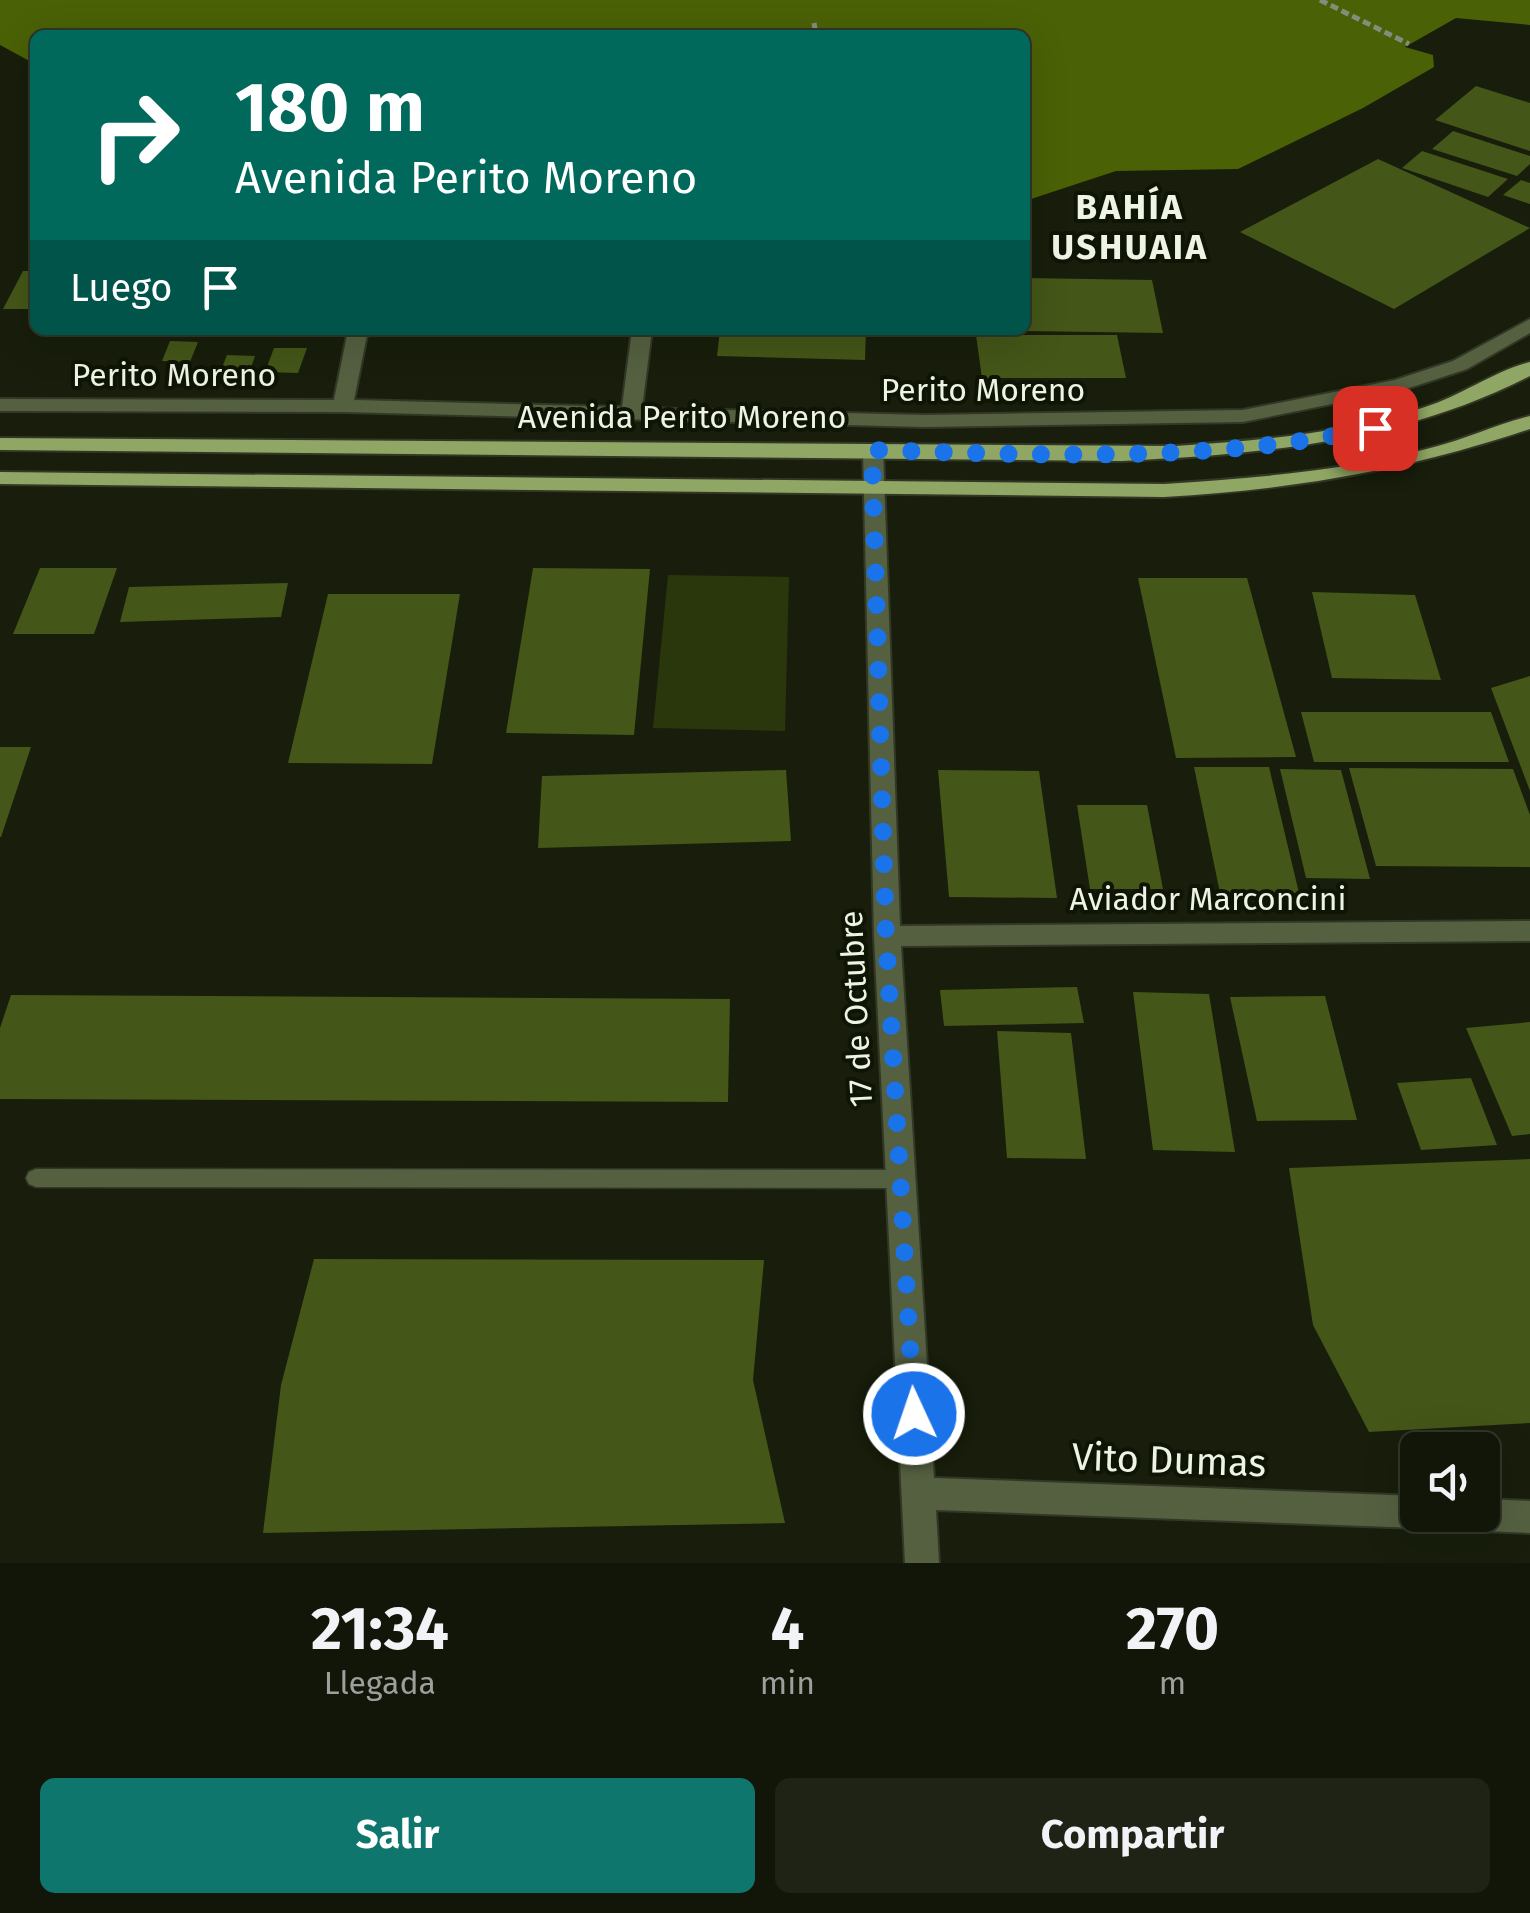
<!DOCTYPE html>
<html lang="es">
<head>
<meta charset="utf-8">
<style>
  :root { --surface:#121608; --page:#1f2316; --text:#f1f3f6; --muted:#9c9f9c; --line:#313529; --accent:#0f766e }
  body { margin:0; font-family:"Fira Sans",sans-serif; background:var(--page); color:var(--text); height:100vh; display:flex; flex-direction:column; font-size:38px; white-space:nowrap }
  * { box-sizing:border-box; margin:0 }
  p { font-size:32px; color:var(--muted) }
  .icon { flex:none; width:55px; height:55px; fill:none; stroke:currentColor; stroke-width:2; stroke-linecap:round; stroke-linejoin:round }
  .map { position:relative; height:1563px; overflow:hidden }
  .side { display:flex; flex-direction:column; background:var(--surface); flex:1 }
  .side>* { flex:none }
  .top-card { position:absolute; left:30px; top:30px; width:1000px; height:305px; border-radius:15px; box-shadow:0 10px 40px #0002,0 0 0 2px var(--line); background:#00695c; color:#fff; overflow:hidden }
  .buttons { position:absolute; left:1400px; top:1432px; display:grid; gap:20px }
  .buttons a { display:grid; place-items:center; width:100px; height:100px; border-radius:15px; background:var(--surface); box-shadow:0 10px 40px #0002,0 0 0 2px var(--line); font-size:50px }
  .pin { position:absolute; display:grid; place-items:center; width:85px; height:85px; color:#fff; margin:-42px; border-radius:20px; box-shadow:0 5px 15px #0006 }
  .me { position:absolute; width:110px; margin:-55px; rotate:357deg; stroke-linejoin:round; filter:drop-shadow(0 0 8px #0008) }
  .turn { display:flex; align-items:center; gap:35px; height:210px; padding:0 40px; font-size:45px }
  .turn .icon { width:130px; height:130px; stroke-width:2.5 }
  .turn b { display:block; font-size:70px; line-height:85px }
  .then { display:flex; align-items:center; height:95px; padding:0 40px; background:#0003; gap:20px; font-size:38px }
  .eta { display:flex; justify-content:space-evenly; align-items:center; height:170px; text-align:center }
  .eta b { font-size:60px; font-weight:700; line-height:70px }
  .button { display:flex; gap:20px; margin-top:auto; padding:20px 40px }
  .button a { flex:1; height:115px; border-radius:15px; background:var(--accent); color:#fff; font-size:40px; font-weight:700; line-height:115px; text-align:center }
  .button a+a { background:var(--page); color:var(--text) }
  .map>svg:first-child { display:block }
  .green { fill:#2a370d }
  .water { fill:#4a6106 }
  .building { fill:#445618 }
  .lines { fill:none; stroke-linecap:round; stroke-linejoin:round }
  .service-casing { stroke:#323825; stroke-width:3 }
  .minor-casing { stroke:#323825; stroke-width:4 }
  .primary-casing { stroke:#323825; stroke-width:4 }
  .path { stroke:#868c7c; stroke-width:5; stroke-dasharray:8 4; stroke-linecap:butt }
  .service { fill:#556041; fill-rule:evenodd }
  .minor { fill:#556041; fill-rule:evenodd }
  .primary { fill:#8fa664; fill-rule:evenodd }
  .route { stroke:#1a73e8; stroke-width:18; stroke-dasharray:0 32.4 }
  .labels { text-anchor:middle; stroke-width:8; stroke-linejoin:round; paint-order:stroke }
  .street-label { font-size:32px; fill:#eef3e6; stroke:#0f1504 }
  .far-district-label { font-size:35px; font-weight:bold; letter-spacing:2.5px; fill:#eef3e6; stroke:#0f1504 }
  .near-street-label { font-size:38px; fill:#eef3e6; stroke:#0f1504 }
</style>
</head>
<body>
<div class="map">
<svg width="1530" height="1563" viewBox="0 0 1530 1563">
  <rect width="100%" height="100%" fill="#181e0b"/>
  <path class="green" d="M668 575 789 577 785 731 653 728Z"/>
  <path class="water" d="M0 0H1530V25L1456 18 1405 47 1433 55 1434 67 1363 108 1238 169 1116 171 1025 201V35H35V64L0 45Z"/>
  <path class="building" d="M1476 86 1530 103V151L1435 120Z
    M1453 131 1530 156V164L1517 176 1432 149Z
    M1422 151 1508 179 1488 197 1402 168Z
    M1378 159 1530 228 1394 309 1240 232Z
    M1521 180 1530 183V204L1503 195Z
    M23 271H35V309H3Z
    M1025 278 1152 280 1163 333 1025 331Z
    M720 330H866L865 360 717 356Z
    M976 335H1117L1126 378H982Z
    M170 341 198 342 190 362 162 361Z
    M274 348H307L298 373 265 372Z
    M227 355 255 356 248 376 219 375Z
    M40 568H117L94 634H13Z
    M533 568 650 569 634 735 506 733Z
    M1138 578H1247L1296 757 1176 758Z
    M288 583 281 617 120 622 129 587Z
    M1312 592 1415 595 1441 680 1332 678Z
    M328 594H460L432 764 288 763Z
    M1530 676V791L1491 688Z
    M1301 712H1491L1509 762H1314Z
    M0 747H31L1 837H0Z
    M1194 767H1269L1299 893H1220Z
    M1349 768 1513 769 1530 815V867L1376 866Z
    M1280 769 1341 770 1370 879 1306 878Z
    M786 770 791 841 538 848 542 776Z
    M938 770 1039 771 1057 898 949 897Z
    M1077 805H1147L1163 889H1090Z
    M1077 987 1084 1023 944 1026 940 990Z
    M1133 992 1209 994 1235 1152 1153 1150Z
    M11 995 730 999 728 1102 0 1099V1028Z
    M1325 996 1357 1120 1257 1121 1230 997Z
    M1530 1022V1134L1512 1136 1466 1028Z
    M997 1031 1071 1033 1086 1159 1007 1158Z
    M1471 1078 1497 1145 1421 1150 1397 1083Z
    M1530 1159V1423L1369 1432 1313 1325 1289 1168Z
    M314 1259 764 1260 753 1380 785 1523 263 1533 281 1385Z"/>
  <g class="lines">
    <g class="service-casing">
      <path id="service" d="M36 1169 900 1170 907 1173 910 1179 907 1185 900 1188 36 1187 29 1184 26 1178 29 1172Z"/>
    </g>
    <g class="minor-casing">
      <path id="minor" d="M1530 319V333L1467 369 1406 389 1243 422 925 427 343 412 0 411V399L334 400 348 330H368L354 400 622 407 632 330H652L642 408 925 415 1243 410 1395 380 1453 361Z
        M873 444 883 450 900 926 1530 921V941L901 946 934 1478 1418 1496V1515H1434L1430 1523 1418 1528 936 1510 939 1563H905L874 936 863 450Z
        M1482 1499 1530 1501V1533L1482 1531 1470 1526 1465 1515H1482Z"/>
    </g>
    <g class="primary-casing">
      <path id="primary" d="M1530 362V376C1401 442 1264 454 1122 461L0 450V438L1176 446C1260 440 1344 434 1425 407 1461 396 1494 371 1530 362Z
        M1530 416V429C1404 471 1296 489 1164 497L0 484V472L1164 484C1255 478 1346 471 1434 447 1466 439 1497 424 1530 416Z"/>
    </g>
    <path class="path" d="M1320 0 1409 44
      M814 23 816 35"/>
    <use href="#service" class="service"/>
    <use href="#minor" class="minor"/>
    <use href="#primary" class="primary"/>
  </g>
  <g class="lines">
    <path class="route" d="M914 1414 886 936 872 450C1040 455 1210 463 1375 428"/>
  </g>
  <g class="labels">
    <g class="street-label">
      <text x="174" y="386">Perito Moreno</text>
      <text x="983" y="401">Perito Moreno</text>
      <text x="682" y="428">Avenida Perito Moreno</text>
      <text x="1208" y="910">Aviador Marconcini</text>
      <text transform="translate(856 1009) rotate(-93)" y="11">17 de Octubre</text>
    </g>
    <g class="far-district-label">
      <text x="1130" y="219">BAHÍA<tspan x="1130" dy="40">USHUAIA</tspan></text>
    </g>
    <g class="near-street-label">
      <text transform="translate(1169 1460) rotate(2)" y="13">Vito Dumas</text>
    </g>
  </g>
</svg>
<div class="buttons">
<a><svg class="icon" aria-label="sound" viewBox="0 0 24 24"><path d="M4 9h4l5-4v14l-5-4H4zM17 9q2 3 0 6"/></svg></a>
</div>
<div class="pin" style="left:1375px;top:428px;background:#d93025"><svg class="icon" aria-label="arrive" viewBox="0 0 24 24"><path d="M6 21V4h12l-3 4 3 4H6"/></svg></div>
<svg class="me" style="left:914px;top:1414px" viewBox="-20 -20 40 40"><circle r="17" fill="#1a73e8" stroke="#fff" stroke-width="3"/><path d="M0-11L8 9 0 5-8 9z" fill="#fff"/></svg>
<div class="top-card">
<div class="turn"><svg class="icon" aria-label="right" viewBox="0 0 24 24"><path d="M7 20v-9h11M14 6l5 5-5 5"/></svg><div><b>180 m</b>Avenida Perito Moreno</div></div>
<div class="then">Luego<svg class="icon" aria-label="arrive" viewBox="0 0 24 24"><path d="M6 21V4h12l-3 4 3 4H6"/></svg></div>
</div>
</div>
<section class="side">
<div class="eta">
<div><b>21:34</b><p>Llegada</p></div>
<div><b>4</b><p>min</p></div>
<div><b>270</b><p>m</p></div>
</div>
<div class="button"><a>Salir</a><a>Compartir</a></div>
</section>
</body>
</html>
